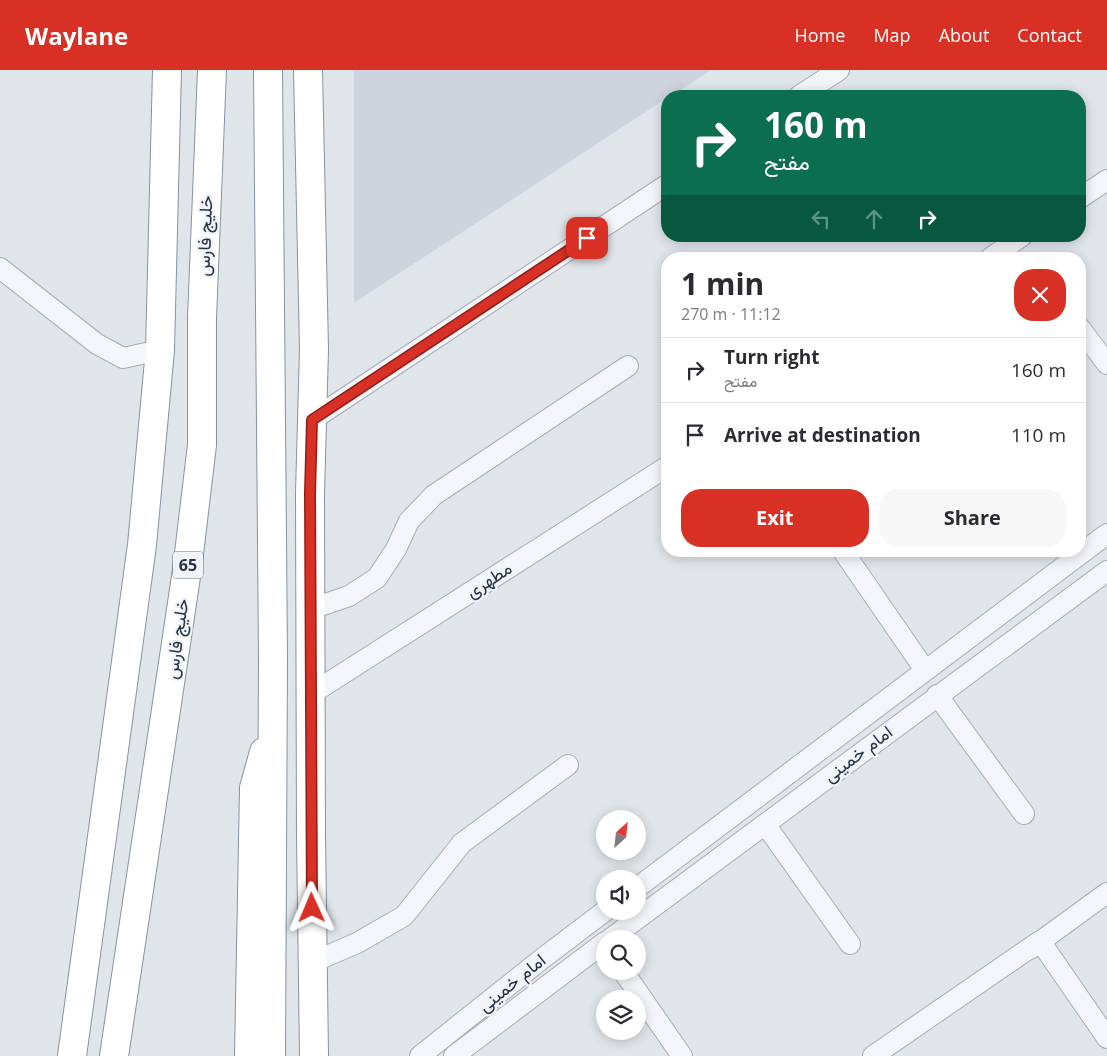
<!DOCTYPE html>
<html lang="en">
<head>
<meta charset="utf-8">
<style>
  :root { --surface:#fff; --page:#f7f7f7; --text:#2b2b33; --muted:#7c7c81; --line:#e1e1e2; --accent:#d93025 }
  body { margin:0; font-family:"Open Sans",Vazirmatn,sans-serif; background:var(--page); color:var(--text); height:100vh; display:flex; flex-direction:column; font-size:19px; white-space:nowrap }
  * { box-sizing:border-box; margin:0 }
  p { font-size:16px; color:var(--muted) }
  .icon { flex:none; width:28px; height:28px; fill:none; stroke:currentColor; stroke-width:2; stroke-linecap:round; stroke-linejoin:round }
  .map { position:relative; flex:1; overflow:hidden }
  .details { position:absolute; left:661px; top:182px; width:425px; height:305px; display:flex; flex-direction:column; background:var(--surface); border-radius:20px; box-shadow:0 2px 12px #0003 }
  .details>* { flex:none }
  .banner { position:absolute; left:661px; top:20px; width:425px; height:152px; border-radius:20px; box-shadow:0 2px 12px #0003; background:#0b6e4f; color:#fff; overflow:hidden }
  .needle { width:32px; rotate:27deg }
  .tools { position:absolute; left:596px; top:740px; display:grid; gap:10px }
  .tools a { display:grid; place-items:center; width:50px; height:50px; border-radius:50%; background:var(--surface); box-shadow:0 2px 12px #0003; font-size:25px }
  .pin { position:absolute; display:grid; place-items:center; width:42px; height:42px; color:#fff; margin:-21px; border-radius:10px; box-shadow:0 2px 8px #0006 }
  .me { position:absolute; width:55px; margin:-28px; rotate:359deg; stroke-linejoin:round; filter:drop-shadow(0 0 4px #0008) }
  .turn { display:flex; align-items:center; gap:18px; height:105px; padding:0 20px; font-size:22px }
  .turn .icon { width:65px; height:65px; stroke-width:2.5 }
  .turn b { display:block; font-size:35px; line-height:42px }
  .lanes { display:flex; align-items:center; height:48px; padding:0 20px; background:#0003; justify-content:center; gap:25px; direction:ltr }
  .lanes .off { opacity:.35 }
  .round { display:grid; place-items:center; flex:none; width:52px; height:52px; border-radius:20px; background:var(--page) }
  .head { display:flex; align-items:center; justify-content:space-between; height:85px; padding:0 20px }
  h1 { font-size:30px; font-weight:700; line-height:38px }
  .action { display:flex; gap:10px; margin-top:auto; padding:10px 20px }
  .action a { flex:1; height:58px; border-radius:20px; background:var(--accent); color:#fff; font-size:20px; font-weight:700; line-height:58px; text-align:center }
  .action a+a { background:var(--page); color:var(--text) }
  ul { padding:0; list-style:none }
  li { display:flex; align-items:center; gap:15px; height:65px; padding:0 20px; border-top:1px solid var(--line) }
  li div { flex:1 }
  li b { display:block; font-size:19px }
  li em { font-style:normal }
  header { display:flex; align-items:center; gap:30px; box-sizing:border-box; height:70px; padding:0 25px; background:var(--accent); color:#fff }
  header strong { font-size:24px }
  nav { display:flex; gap:28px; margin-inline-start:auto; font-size:18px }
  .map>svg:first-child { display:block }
  .built { fill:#ced4dd }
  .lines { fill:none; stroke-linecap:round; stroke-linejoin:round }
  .minor-casing { stroke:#a5acb5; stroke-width:22 }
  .trunk-casing { stroke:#8693a2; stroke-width:30 }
  .minor { stroke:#f3f5f8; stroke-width:20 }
  .trunk { stroke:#fff; stroke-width:28 }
  .route-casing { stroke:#8d1f18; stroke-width:12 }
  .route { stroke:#d93025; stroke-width:9 }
  .labels { text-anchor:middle; stroke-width:4.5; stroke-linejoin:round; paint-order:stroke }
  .shield { fill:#f0f4f8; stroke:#636d79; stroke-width:1 }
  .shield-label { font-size:16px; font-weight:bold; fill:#273343 }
  .street-label { font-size:18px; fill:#273343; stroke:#f0f4f8 }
</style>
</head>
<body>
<header>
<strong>Waylane</strong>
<nav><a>Home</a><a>Map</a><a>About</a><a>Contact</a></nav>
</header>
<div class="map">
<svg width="1107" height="986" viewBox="0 0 1107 986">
  <rect width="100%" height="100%" fill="#e0e5ea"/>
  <path class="built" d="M354 0H711L671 26H668L667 28 354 233Z"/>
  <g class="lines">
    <g class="minor-casing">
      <path id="minor" d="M799 26 839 0
        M1080 128 1107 110
        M989 189 1022 166
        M0 198 97 274 123 288 160 280
        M1080 258 1107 294
        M312 350 668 114
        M843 481 925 600
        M311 539 349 526 377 508 396 479 409 451 434 425 628 296
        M311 624 668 396
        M937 625 1024 744
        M765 754 850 874
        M638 817 1107 464
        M610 869 1107 501
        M1030 879 1107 823
        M313 892 357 873 404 846 462 773 568 695
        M623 901 682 986
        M420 986 543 888 605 841
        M454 986 605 872
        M873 986 1040 871 1107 968"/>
    </g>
    <g class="trunk-casing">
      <path id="trunk" d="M268 0 273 589 271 986
        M308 0 314 279 310 423 311 765 314 986
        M72 986 142 475 160 280 167 0
        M114 986 187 500 202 375V248L212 0
        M249 986 254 718 264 682"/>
    </g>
    <use href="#minor" class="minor"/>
    <use href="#trunk" class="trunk"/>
  </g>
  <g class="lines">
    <g class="route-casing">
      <path id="route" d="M312 838 310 423 312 350 587 168"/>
    </g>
    <use href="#route" class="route"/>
  </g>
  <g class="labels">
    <rect class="shield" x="173" y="481.5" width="30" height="27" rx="4"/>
    <g class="shield-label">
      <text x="188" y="501">65</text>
    </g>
    <g class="street-label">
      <text transform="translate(205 166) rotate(-88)" y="6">خلیج فارس</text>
      <text transform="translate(489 510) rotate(-33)" y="6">مطهری</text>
      <text transform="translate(177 569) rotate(-82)" y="6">خلیج فارس</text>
      <text transform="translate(858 684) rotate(-37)" y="6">امام خمینی</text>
      <text transform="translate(512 913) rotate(-39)" y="6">امام خمینی</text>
    </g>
  </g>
</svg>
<div class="tools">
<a><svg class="needle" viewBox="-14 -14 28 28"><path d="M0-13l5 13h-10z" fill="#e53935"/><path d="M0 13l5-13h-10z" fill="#7c7c81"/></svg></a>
<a><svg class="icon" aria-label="sound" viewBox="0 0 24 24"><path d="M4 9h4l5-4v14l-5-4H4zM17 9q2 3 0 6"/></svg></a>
<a><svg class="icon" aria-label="search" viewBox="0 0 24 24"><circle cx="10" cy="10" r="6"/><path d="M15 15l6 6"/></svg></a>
<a><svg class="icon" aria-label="layers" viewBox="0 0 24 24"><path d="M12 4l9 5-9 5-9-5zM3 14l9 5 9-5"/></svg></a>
</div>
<div class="pin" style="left:587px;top:168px;background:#d93025"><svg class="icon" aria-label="arrive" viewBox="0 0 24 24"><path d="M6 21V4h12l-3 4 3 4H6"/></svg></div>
<svg class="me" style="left:312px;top:838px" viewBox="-20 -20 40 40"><path d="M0-17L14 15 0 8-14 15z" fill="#d93025" stroke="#fff" stroke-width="4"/></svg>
<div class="banner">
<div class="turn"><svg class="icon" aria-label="right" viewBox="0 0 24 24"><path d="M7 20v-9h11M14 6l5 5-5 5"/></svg><div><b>160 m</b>مفتح</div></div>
<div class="lanes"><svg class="icon off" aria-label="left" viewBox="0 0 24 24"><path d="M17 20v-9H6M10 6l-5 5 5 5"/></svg><svg class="icon off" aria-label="ahead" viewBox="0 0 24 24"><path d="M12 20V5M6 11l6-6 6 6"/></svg><svg class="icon" aria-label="right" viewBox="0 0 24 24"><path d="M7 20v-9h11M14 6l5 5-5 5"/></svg></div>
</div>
<section class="details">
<div class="head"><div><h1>1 min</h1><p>270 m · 11:12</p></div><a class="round" style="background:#d93025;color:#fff"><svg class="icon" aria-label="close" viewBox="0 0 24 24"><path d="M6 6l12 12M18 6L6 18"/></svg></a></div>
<ul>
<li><svg class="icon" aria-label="right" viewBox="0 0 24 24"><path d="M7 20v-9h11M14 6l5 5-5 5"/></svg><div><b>Turn right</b><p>مفتح</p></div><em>160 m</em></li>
<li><svg class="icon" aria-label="arrive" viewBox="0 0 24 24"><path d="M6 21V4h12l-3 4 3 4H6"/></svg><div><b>Arrive at destination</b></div><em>110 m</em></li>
</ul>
<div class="action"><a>Exit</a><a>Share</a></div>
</section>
</div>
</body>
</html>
